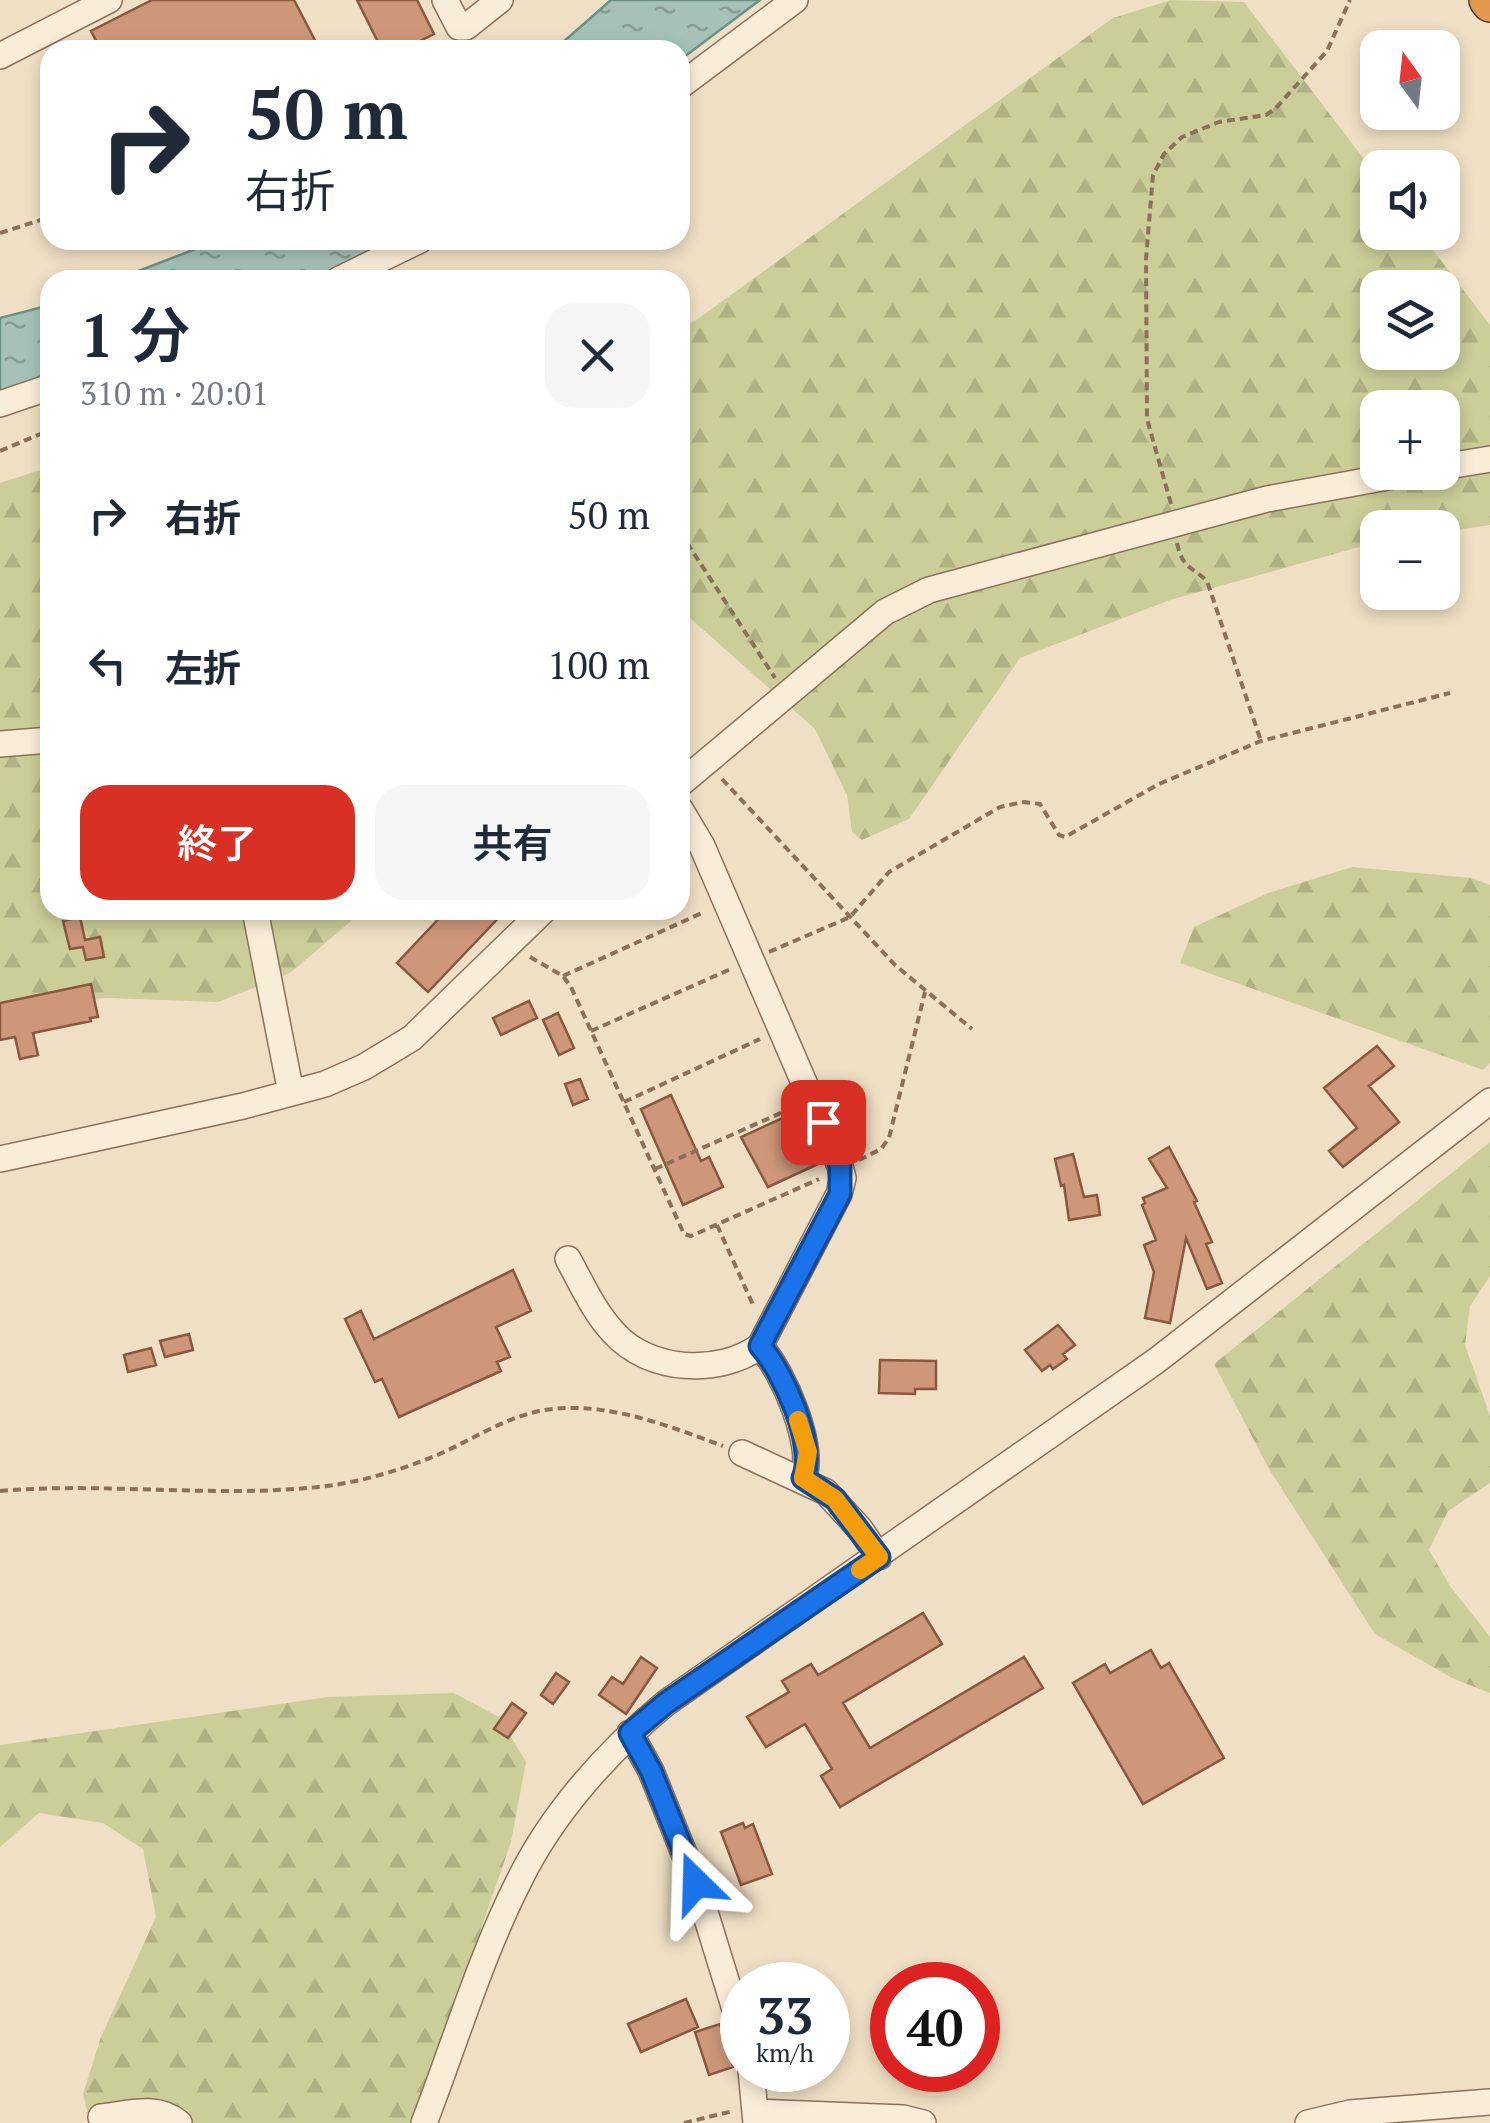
<!DOCTYPE html>
<html lang="ja">
<head>
<meta charset="utf-8">
<style>
  :root { --surface:#fff; --page:#f6f6f7; --text:#1f2937; --muted:#747a83; --accent:#d93025 }
  body { margin:0; font-family:"PT Serif","Noto Sans JP",serif; background:var(--page); color:var(--text); height:100vh; display:flex; flex-direction:column; font-size:38px; white-space:nowrap }
  * { box-sizing:border-box; margin:0 }
  p { font-size:32px; color:var(--muted) }
  .icon { flex:none; width:55px; height:55px; fill:none; stroke:currentColor; stroke-width:2; stroke-linecap:round; stroke-linejoin:round }
  .map { position:relative; flex:1; overflow:hidden }
  .side { position:absolute; left:40px; top:270px; width:650px; height:650px; display:flex; flex-direction:column; background:var(--surface); border-radius:30px; box-shadow:0 5px 15px #0003 }
  .side>* { flex:none }
  .banner { position:absolute; left:40px; top:40px; width:650px; height:210px; border-radius:30px; box-shadow:0 5px 15px #0003; background:#fff; color:var(--text); overflow:hidden }
  .needle { width:65px; rotate:345deg }
  .fabs { position:absolute; left:1360px; top:30px; display:grid; gap:20px }
  .fabs a { display:grid; place-items:center; width:100px; height:100px; border-radius:20px; background:var(--surface); box-shadow:0 5px 15px #0003; font-size:50px }
  .speed { position:absolute; left:720px; top:1962px; display:flex; gap:20px; font-size:50px; font-weight:700; text-align:center }
  .speed>* { display:grid; place-content:center; width:130px; height:130px; border-radius:50%; background:var(--surface); box-shadow:0 5px 15px #0003; line-height:1 }
  .speed small { font-size:25px; font-weight:400 }
  .speed .limit { border:15px solid #d22; background:#fff; color:#111 }
  .pin { position:absolute; display:grid; place-items:center; width:85px; height:85px; color:#fff; margin:-42px; border-radius:20px; box-shadow:0 5px 15px #0006 }
  .me { position:absolute; width:110px; margin:-55px; rotate:338deg; stroke-linejoin:round; filter:drop-shadow(0 0 8px #0008) }
  .turn { display:flex; align-items:center; gap:35px; height:210px; padding:0 40px; font-size:45px }
  .turn .icon { width:130px; height:130px; stroke-width:2.5 }
  .turn b { display:block; font-size:70px; line-height:85px }
  .round { display:grid; place-items:center; flex:none; width:105px; height:105px; border-radius:30px; background:var(--page) }
  .headline { display:flex; align-items:center; justify-content:space-between; height:170px; padding:0 40px }
  h1 { font-size:60px; font-weight:600; line-height:75px }
  .primary-button { display:flex; gap:20px; margin-top:auto; padding:20px 40px }
  .primary-button a { flex:1; height:115px; border-radius:30px; background:var(--accent); color:#fff; font-size:40px; font-weight:600; line-height:115px; text-align:center }
  .primary-button a+a { background:var(--page); color:var(--text) }
  ul { padding:0; list-style:none }
  li { display:flex; align-items:center; gap:30px; height:150px; padding:0 40px }
  li div { flex:1 }
  li b { display:block; font-size:38px }
  li em { font-style:normal }
  .map>svg:first-child { display:block }
  .forest { fill:url(#forest-firs); fill-rule:evenodd }
  .water { fill:url(#water-ripples); stroke:#6c9185; stroke-width:2.5 }
  .building { fill:#ce9779; stroke:#8a583f; stroke-width:2.5 }
  .lines { fill:none; stroke-linecap:round; stroke-linejoin:round }
  .minor-casing { stroke:#8b705a; stroke-width:28 }
  .highway-casing { stroke:#583f2e; stroke-width:38 }
  .path { stroke:#8b705a; stroke-width:4; stroke-dasharray:8 5; stroke-linecap:butt }
  .minor { stroke:#faedd8; stroke-width:25 }
  .highway { stroke:#e09853; stroke-width:35 }
  .route-casing { stroke:#114b97; stroke-width:25 }
  .route { stroke:#1a73e8; stroke-width:18 }
  .slow { stroke:#f59e0b; stroke-width:18 }
</style>
</head>
<body>
<div class="map">
<svg width="1490" height="2123" viewBox="0 0 1490 2123">
  <defs>
    <pattern id="forest-firs" width="22" height="20" patternUnits="userSpaceOnUse" patternTransform="scale(2.5)"><rect width="22" height="20" fill="#cbce98"/><path d="M5 1l3.5 6h-7zM16 11l3.5 6h-7z" fill="#afb183"/></pattern>
    <pattern id="water-ripples" width="26" height="14" patternUnits="userSpaceOnUse" patternTransform="scale(2.5)"><rect width="26" height="14" fill="#a6c2b8"/><path d="M2 4q2-2 4 0t4 0M15 11q2-2 4 0t4 0" fill="none" stroke="#889e95"/></pattern>
  </defs>
  <rect width="100%" height="100%" fill="#efdfc4"/>
  <path class="forest" d="M1171 0 1244 2 1377 176 1378 232 1420 233 1490 325V525L1443 532 1442 528H1378L1377 542 1170 600 1020 658 909 819 862 840 852 832 847 795 815 729 690 618 680 615V327L695 321 1113 18ZM1378 288H1442V352H1378ZM1378 408H1442V472H1378Z
    M50 467V910H364L290 973 218 1002 109 998 0 1004V483Z
    M1352 867 1472 878 1490 885V1063L1483 1070 1180 963 1194 927 1268 893Z
    M1490 1142V1276L1470 1306 1465 1345 1490 1416V1483L1448 1511 1429 1550 1450 1586 1490 1637V1693L1452 1678 1375 1634 1269 1469 1214 1364Z
    M454 1693 499 1717 526 1762 511 1842 424 2093 409 2123H90L83 2094 101 2037 156 1917 143 1849 103 1823 39 1813 0 1847V1745L328 1697Z"/>
  <path class="water" d="M611 0H760L680 60V50H554Z
    M219 240H399L359 264 322 280H115Z
    M50 305V385L0 400V318Z"/>
  <path class="building" d="M152 0H294L320 50H101L91 31Z
    M357 0H417L434 34 402 50H382Z
    M447 910H506L428 992 397 963Z
    M80 917 85 940 100 937 104 957 86 960 83 947 70 949 63 921Z
    M91 984 98 1017 90 1018 91 1021 33 1033 38 1055 20 1059 15 1037 0 1040V1003Z
    M529 1001 537 1018 501 1035 493 1018Z
    M558 1013 574 1048 559 1055 543 1020Z
    M1377 1046 1394 1066 1369 1086 1399 1122 1343 1167 1329 1151 1357 1128 1324 1088Z
    M580 1079 588 1099 573 1105 565 1084Z
    M671 1095 701 1161 709 1157 723 1187 683 1205 641 1109Z
    M798 1111 818 1164 768 1187 741 1137Z
    M1169 1147 1197 1201 1194 1202 1212 1242 1206 1244 1222 1283 1207 1289 1186 1238 1170 1323 1145 1318 1154 1272 1144 1245 1156 1240 1142 1205 1145 1203 1143 1198 1167 1188 1149 1159Z
    M1073 1154 1084 1197 1097 1195 1100 1215 1069 1220 1064 1185 1061 1186 1055 1159Z
    M513 1270 531 1311 496 1327 510 1357 497 1362 501 1371 399 1417 382 1379 375 1382 345 1319 361 1311 374 1339Z
    M1058 1325 1075 1345 1063 1354 1067 1359 1053 1369 1050 1365 1042 1371 1025 1350Z
    M189 1334 193 1350 165 1357 160 1341Z
    M151 1348 156 1365 128 1372 124 1355Z
    M880 1360 936 1361V1389H915V1394L879 1393Z
    M923 1613 942 1644 843 1703 870 1748 1024 1657 1043 1688 840 1807 821 1776 832 1769 805 1724 766 1747 747 1717 789 1692 782 1681 811 1664 818 1675Z
    M1151 1650 1161 1668 1169 1663 1224 1758 1143 1804 1073 1683 1105 1664 1110 1673Z
    M641 1657 657 1668 626 1714 599 1695 612 1677 623 1684Z
    M556 1673 569 1682 553 1704 541 1695Z
    M512 1703 526 1713 508 1738 494 1729Z
    M743 1823 745 1828 753 1824 772 1874 741 1885 721 1832Z
    M686 1999 698 2027 641 2052 628 2024Z
    M720 2024 733 2067 709 2075 695 2032Z"/>
  <g class="lines">
    <g class="minor-casing">
      <path id="minor" d="M445 0 459 27H466L500 0
        M0 56 109 0
        M680 86 795 0
        M338 280 420 240
        M0 404 50 387
        M1442 467 1490 459
        M0 744 50 740
        M680 784 885 612 929 590 1267 499 1415 472
        M680 809 702 846 840 1166 843 1178 839 1194 760 1346C783 1371 816 1447 803 1479
        M255 910 291 1093
        M0 1159 243 1106 325 1084 364 1067 412 1038 544 910
        M568 1259C582 1284 594 1312 614 1333 649 1372 719 1376 760 1346
        M742 1453 826 1492 860 1529 879 1557
        M630 1733 651 1771 696 1883 742 2032
        M751 2070 756 2123
        M757 2112 903 2118 923 2123
        M101 2117C128 2114 157 2104 179 2123
        M424 2123C455 2043 481 1955 520 1879 553 1812 609 1750 666 1703L1156 1361 1490 1101
        M1308 2123 1350 2113 1490 2102"/>
    </g>
    <g class="highway-casing">
      <path id="highway" d="M1487 0 1490 4"/>
    </g>
    <path class="path" d="M431 50 446 42
      M0 233 50 217
      M0 451 50 430
      M1171 504 1147 419 1146 259 1153 175 1164 154 1182 137 1219 122 1266 115 1276 108 1327 51 1350 0
      M680 532 775 678
      M1177 543C1183 569 1190 565 1207 581L1261 741
      M722 779 895 965 972 1029
      M769 952 850 917 889 872 1000 807 1024 802 1040 804 1059 835 1065 837 1159 784 1261 741 1450 693
      M530 957 563 976 571 987 684 1234 691 1236 819 1179
      M563 976 704 912
      M591 1031 733 968
      M624 1102 760 1039
      M859 1160 881 1149 889 1138 925 992
      M655 1169 792 1108
      M717 1225 754 1307
      M0 1491C105 1482 213 1498 318 1487 358 1483 398 1471 435 1456 470 1441 502 1419 539 1411 602 1399 666 1425 723 1446
      M684 2123 733 2111"/>
    <use href="#minor" class="minor"/>
    <use href="#highway" class="highway"/>
  </g>
  <g class="lines">
    <g class="route-casing">
      <path id="route" d="M696 1883 651 1771 630 1733 666 1703 879 1557 835 1499 803 1478C817 1447 783 1371 760 1346L840 1194V1166L823 1122"/>
    </g>
    <use href="#route" class="route"/>
    <path class="slow" d="M798 1420 808 1452 803 1478 835 1499 879 1557 860 1570"/>
  </g>
</svg>
<div class="fabs">
<a><svg class="needle" viewBox="-14 -14 28 28"><path d="M0-13l5 13h-10z" fill="#e53935"/><path d="M0 13l5-13h-10z" fill="#747a83"/></svg></a>
<a><svg class="icon" aria-label="sound" viewBox="0 0 24 24"><path d="M4 9h4l5-4v14l-5-4H4zM17 9q2 3 0 6"/></svg></a>
<a><svg class="icon" aria-label="layers" viewBox="0 0 24 24"><path d="M12 4l9 5-9 5-9-5zM3 14l9 5 9-5"/></svg></a>
<a>+</a>
<a>−</a>
</div>
<div class="speed"><div>33<small>km/h</small></div><div class="limit">40</div></div>
<div class="pin" style="left:823px;top:1122px;background:#d93025"><svg class="icon" aria-label="arrive" viewBox="0 0 24 24"><path d="M6 21V4h12l-3 4 3 4H6"/></svg></div>
<svg class="me" style="left:696px;top:1883px" viewBox="-20 -20 40 40"><path d="M0-17L14 15 0 8-14 15z" fill="#1a73e8" stroke="#fff" stroke-width="4"/></svg>
<div class="banner">
<div class="turn"><svg class="icon" aria-label="right" viewBox="0 0 24 24"><path d="M7 20v-9h11M14 6l5 5-5 5"/></svg><div><b>50 m</b>右折</div></div>
</div>
<section class="side">
<div class="headline"><div><h1>1 分</h1><p>310 m · 20:01</p></div><a class="round"><svg class="icon" aria-label="close" viewBox="0 0 24 24"><path d="M6 6l12 12M18 6L6 18"/></svg></a></div>
<ul>
<li><svg class="icon" aria-label="right" viewBox="0 0 24 24"><path d="M7 20v-9h11M14 6l5 5-5 5"/></svg><div><b>右折</b></div><em>50 m</em></li>
<li><svg class="icon" aria-label="left" viewBox="0 0 24 24"><path d="M17 20v-9H6M10 6l-5 5 5 5"/></svg><div><b>左折</b></div><em>100 m</em></li>
</ul>
<div class="primary-button"><a>終了</a><a>共有</a></div>
</section>
</div>
</body>
</html>
